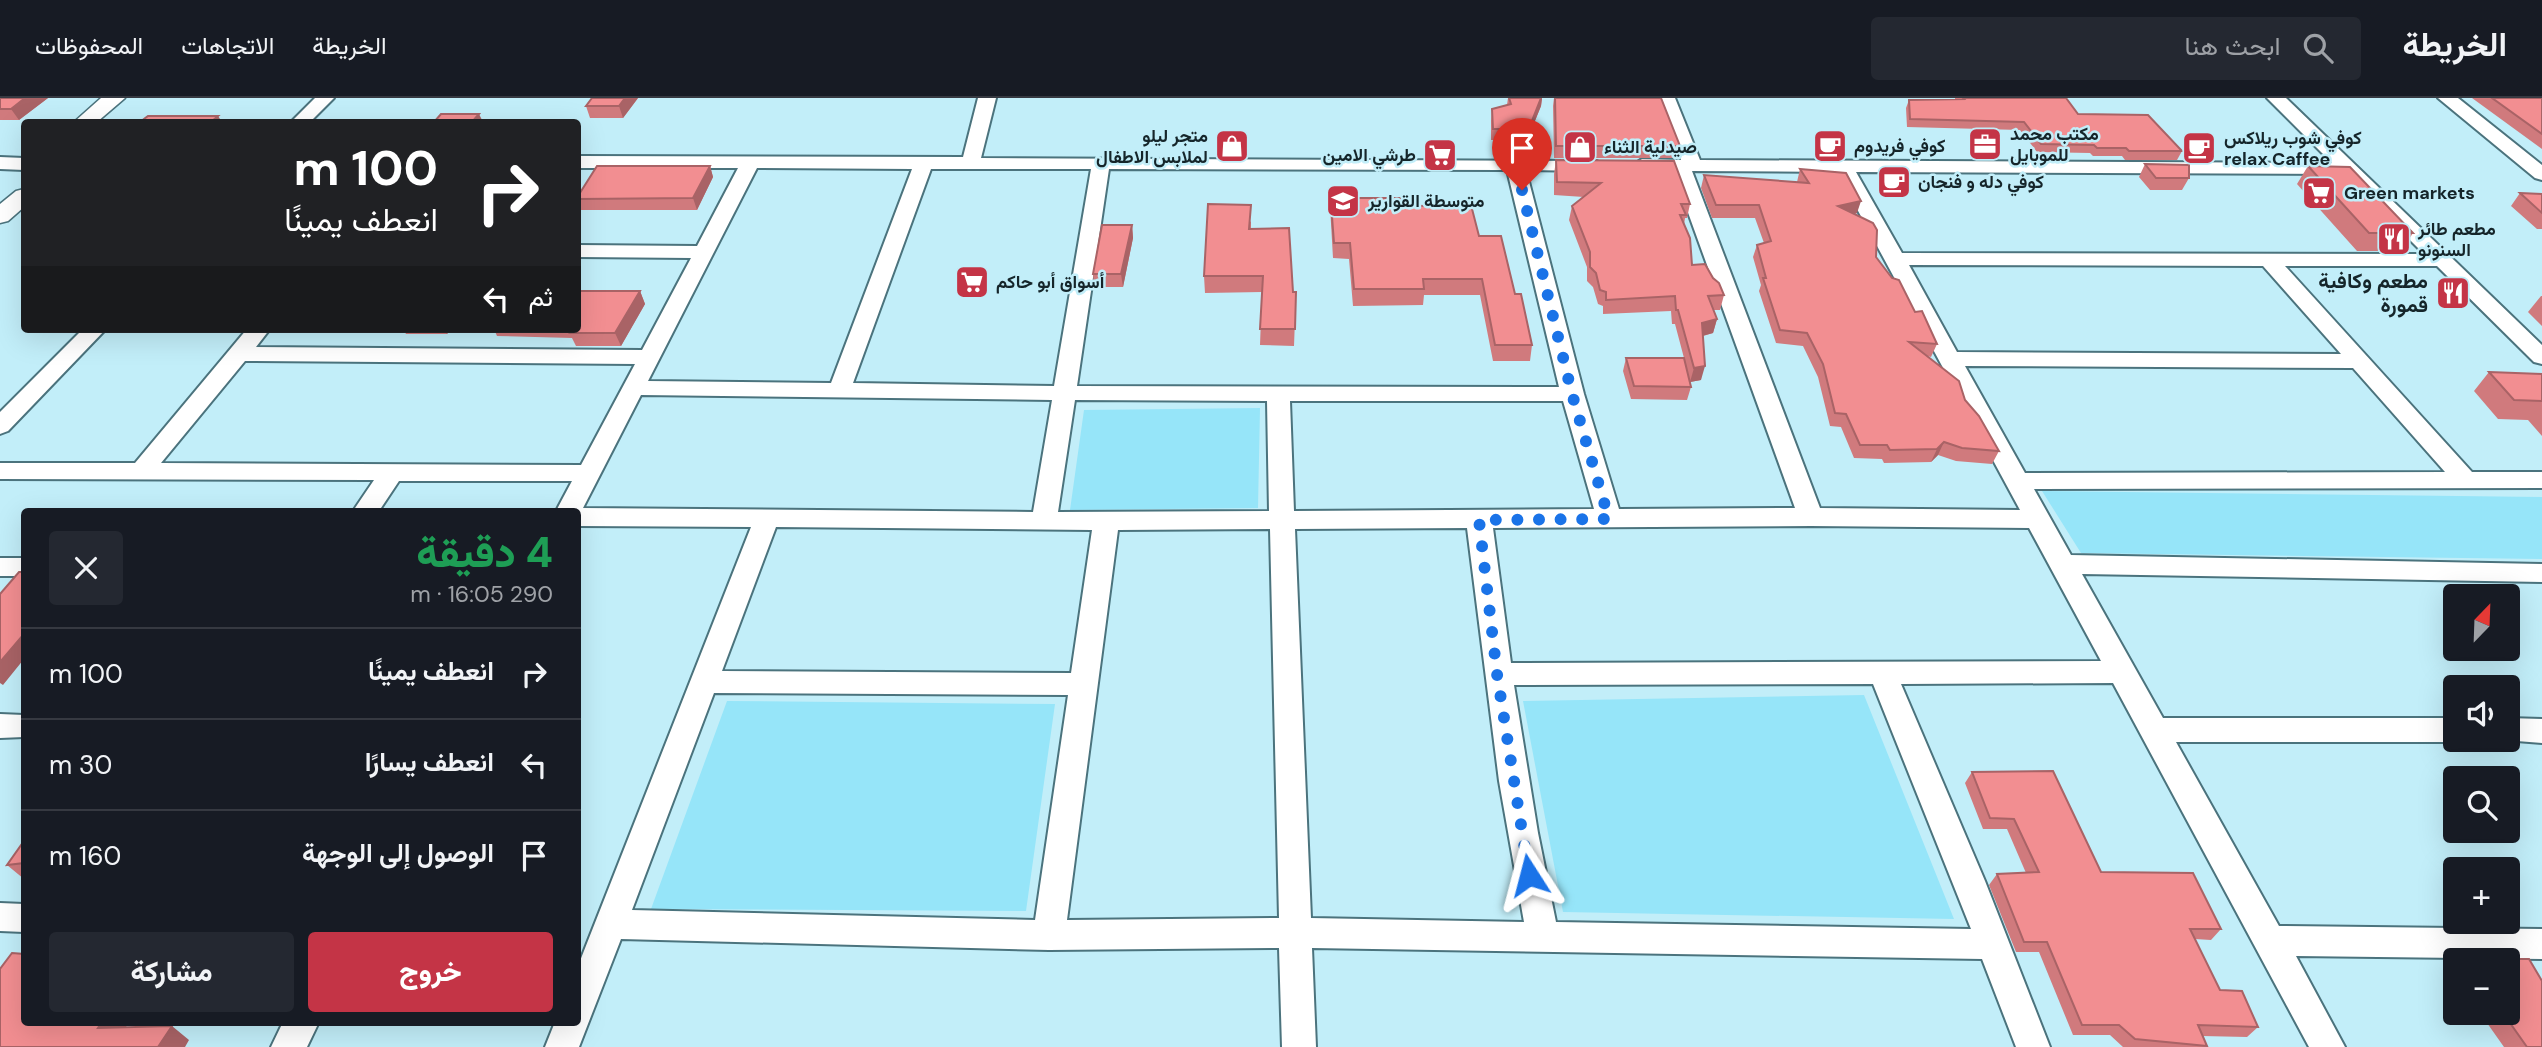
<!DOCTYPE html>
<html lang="ar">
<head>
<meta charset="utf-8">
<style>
  :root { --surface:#171b24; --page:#242831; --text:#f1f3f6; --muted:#9ea1a6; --line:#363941; --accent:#c43446 }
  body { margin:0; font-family:"DM Sans",Vazirmatn,sans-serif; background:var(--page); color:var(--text); direction:rtl; height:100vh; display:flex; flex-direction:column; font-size:26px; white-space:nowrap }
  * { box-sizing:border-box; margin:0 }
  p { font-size:23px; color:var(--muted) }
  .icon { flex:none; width:38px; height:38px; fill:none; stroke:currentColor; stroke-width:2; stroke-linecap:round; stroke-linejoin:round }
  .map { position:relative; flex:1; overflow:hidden; direction:ltr }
  .drawer { position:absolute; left:21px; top:410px; width:560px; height:518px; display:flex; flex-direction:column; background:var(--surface); border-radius:7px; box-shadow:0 7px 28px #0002; direction:rtl }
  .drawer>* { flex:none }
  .top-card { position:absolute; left:21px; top:21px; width:560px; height:214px; border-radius:7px; box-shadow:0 7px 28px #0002; direction:rtl; background:#202124; color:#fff; overflow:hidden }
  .needle { width:46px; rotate:23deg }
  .buttons { position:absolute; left:2443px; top:486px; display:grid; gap:14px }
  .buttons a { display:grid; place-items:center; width:77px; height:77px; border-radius:7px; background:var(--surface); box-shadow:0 7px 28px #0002; font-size:35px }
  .pin { position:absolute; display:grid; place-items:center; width:60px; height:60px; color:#fff; margin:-72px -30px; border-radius:50% 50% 50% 0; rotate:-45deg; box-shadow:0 0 7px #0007 }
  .pin .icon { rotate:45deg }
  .me { position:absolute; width:77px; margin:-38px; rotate:351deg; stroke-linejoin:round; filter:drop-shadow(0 0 5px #0008) }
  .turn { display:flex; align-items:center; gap:24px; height:147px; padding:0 28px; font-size:32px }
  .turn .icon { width:91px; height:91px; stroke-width:2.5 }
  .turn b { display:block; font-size:49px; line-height:60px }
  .then { display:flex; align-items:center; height:66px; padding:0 28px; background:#0003; gap:14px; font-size:26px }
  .round { display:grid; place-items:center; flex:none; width:74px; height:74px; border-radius:7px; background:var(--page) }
  .head { display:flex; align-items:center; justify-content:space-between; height:119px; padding:0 28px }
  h1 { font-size:42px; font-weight:800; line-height:52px; color:#1e9e55 }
  .primary-button { display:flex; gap:14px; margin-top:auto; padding:14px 28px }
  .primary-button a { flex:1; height:80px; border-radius:7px; background:var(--accent); color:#fff; font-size:28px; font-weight:800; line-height:80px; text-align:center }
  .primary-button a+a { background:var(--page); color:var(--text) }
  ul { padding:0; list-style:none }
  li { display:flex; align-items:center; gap:21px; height:91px; padding:0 28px; border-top:2px solid var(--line) }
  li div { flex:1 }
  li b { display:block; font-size:26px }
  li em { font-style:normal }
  header { display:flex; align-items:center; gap:42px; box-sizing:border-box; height:98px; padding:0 35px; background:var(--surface); border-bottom:2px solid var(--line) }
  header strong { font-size:33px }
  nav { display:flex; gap:38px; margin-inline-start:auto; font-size:24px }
  .search { width:490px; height:63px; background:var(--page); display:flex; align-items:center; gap:18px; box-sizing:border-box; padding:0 24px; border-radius:7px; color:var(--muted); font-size:26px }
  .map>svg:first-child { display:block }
  .green { fill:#96e5f9 }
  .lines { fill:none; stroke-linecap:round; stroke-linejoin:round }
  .minor-casing { stroke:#4b737d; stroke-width:4 }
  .tertiary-casing { stroke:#4b737d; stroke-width:3 }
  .minor { fill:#fff; fill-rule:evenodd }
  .tertiary { fill:#fff; fill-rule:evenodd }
  .wall { fill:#d07a7d }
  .shaded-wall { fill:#a96366 }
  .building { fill:#f28e91; stroke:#a96366; stroke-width:2 }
  .route { stroke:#1a73e8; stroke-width:12; stroke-dasharray:0 21.6 }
  .labels { text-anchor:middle; stroke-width:5; stroke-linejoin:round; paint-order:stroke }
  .far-poi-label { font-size:18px; font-weight:bold; fill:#15252a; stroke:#c2eef9; text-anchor:start }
  .poi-label { font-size:21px; font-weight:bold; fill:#15252a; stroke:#c2eef9; text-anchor:end }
</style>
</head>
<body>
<header>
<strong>الخريطة</strong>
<div class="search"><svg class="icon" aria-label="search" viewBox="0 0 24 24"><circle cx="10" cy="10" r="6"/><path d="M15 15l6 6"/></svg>ابحث هنا</div>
<nav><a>الخريطة</a><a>الاتجاهات</a><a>المحفوظات</a></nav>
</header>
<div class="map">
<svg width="2542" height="949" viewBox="0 0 2542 949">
  <rect width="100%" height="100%" fill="#c2eef9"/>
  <path class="green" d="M1260 310 1258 410 1070 412 1084 312Z
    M2042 393 2542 399V461L2081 455Z
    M1864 597 1954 821 1563 814 1523 603Z
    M727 603 1055 606 1026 813 651 811Z"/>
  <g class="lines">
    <g class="minor-casing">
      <path id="minor" d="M315 0H334L310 24H291Z
        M978 0H996L981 60 1597 63 1599 67 1597 71 1590 73 1526 72 1584 296 1619 411 1795 410 1673 73H1642L1633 67 1642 61 1681 62 1657 0H1675L1700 62 2332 65 2267 0H2286L2542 247V266L2534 264 2437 168H2285L2472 374H2542V390L2034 391 2071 457 2542 466V484L2082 476 2163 620H2455V642H2459L2455 644H2176L2279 828 2542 831V861L2296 858 2345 949H2309L2113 585 1901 586 1985 783 2050 949H2016L1982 861 1312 850 1316 949H1282L1279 850 1049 852 621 841 579 949H545L555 924H578V868L751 429 578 428V413H556L572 383H399L379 413H353L374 382 0 381V365H135L247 231H270L256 249 642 252 691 160 578 159V147L697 148 738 70H578V58L963 59ZM757 70 912 71 831 285 648 283ZM931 71H1091L1054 288 853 285ZM1109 71 1507 72 1559 289 1077 288ZM1692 73 1837 74 2020 412 1820 410ZM1856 74 2344 76 2424 156 1902 155ZM1909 167 2263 168 2341 256 1957 254ZM245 263 635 266 581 367 161 365ZM1965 268 2353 270 2445 374 2025 375ZM641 297 1052 302 1033 414 583 410ZM1075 302 1267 303 1269 413 1058 414ZM1290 303H1563L1594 411 1294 413ZM1811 428 2029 430 2101 563 1511 565 1493 430ZM776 429 1092 432 1071 575 722 573ZM1467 430 1499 683 1524 824 1311 820 1295 431ZM1270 431 1279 820 1067 822 1118 432ZM1873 586 1971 831 1556 824 1538 735 1514 587ZM714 595 1068 597 1035 822 632 812Z
        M2438 0H2458L2542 67V82L2535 80Z
        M0 59 24 60V72L0 71Z
        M83 231H106L8 333 0 336V314Z
        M0 460H24V478H0Z
        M0 616 24 617V639L0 640Z
        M2508 620 2542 621V645L2504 642H2508Z
        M0 805 24 806V834L0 833Z
        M283 924H319L307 949H271Z"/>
    </g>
    <g class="tertiary-casing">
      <path id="tertiary" d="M101 0H125L97 24H74Z
        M24 91V109L8 123 0 125V106L16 93Z"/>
    </g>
    <use href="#minor" class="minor"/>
    <use href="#tertiary" class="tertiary"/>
  </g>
  <path class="wall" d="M0 0H48L19 22H0Z
    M638 0 623 20H590L586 8Z
    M1508 0H1542L1541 8 1520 60H1506L1504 42H1491V23L1492 11 1507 7Z
    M1554 0H1661L1680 48 1677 60H1554L1553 8Z
    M1955 0H2066L2078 16 2182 53 2177 62H2125L2122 58H2093L2090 55 2037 54 2020 32 1907 29 1906 10 1909 2 1955 1Z
    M2472 0H2542V51Z
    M1556 62 1690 106 1687 120H1685L1684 127 1692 167 1724 197 1720 212H1713L1717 221 1713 235 1703 238 1701 282 1690 284 1687 270 1691 289 1687 302 1631 301 1623 273 1626 260H1684L1675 226H1672L1671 213 1603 216V208L1598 206 1593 189 1587 183V169L1569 122 1572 108 1584 99 1554 97V76Z
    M2145 66 2189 80 2182 92H2150L2139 79Z
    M710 68 713 79 697 112H580L578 105V98Z
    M2308 68 2413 135 2401 153H2357L2297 86Z
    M1800 71 1857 115 1855 116 1876 159 1937 246 1931 259 1927 258 1965 302 1999 353 1992 366 1956 363 1938 357 1931 364 1884 365 1882 361 1854 360 1841 329 1830 328 1818 279 1803 248 1776 245 1759 193 1761 187 1753 159 1757 147 1764 145 1755 120H1712L1701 90 1704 77 1797 84Z
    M1330 92 1354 100 1415 108 1479 138 1515 196 1532 247 1530 263H1493L1480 197H1424L1423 207 1353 208 1349 161 1333 160 1330 108Z
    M2520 95 2542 96V131H2537L2511 108Z
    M1251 123V131L1293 194H1296L1294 248 1260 247 1262 194 1205 195 1204 178Z
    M1132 127 1133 140 1123 189H1094L1093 176Z
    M640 193 645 206 621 248H576L572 240 497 238 494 231H578Z
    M2541 198H2542V228L2528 214Z
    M403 231H451L447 236H406Z
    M2489 274 2542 276V338L2528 322 2498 321 2474 293Z
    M1972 674 2101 774 2221 831 2211 842 2195 841 2220 892 2258 929 2247 939 2202 938 2207 948 2205 949H2123L2110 937H2073L2039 854H2016L1989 787 1997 776 2026 775 2007 731H1983L1965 685Z
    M24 743V781L7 767Z
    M2464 861H2529L2542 883V949H2504L2480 915H2508V863H2462Z
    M2455 868V880L2450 872Z"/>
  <path class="shaded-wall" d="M25 0H48L19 22 11 11Z
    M625 0H638L623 20 619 8Z
    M1541 0H1542L1541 8 1520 60 1522 48Z
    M479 16 483 24H472Z
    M218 18 222 24H211Z
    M710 68 713 79 697 112 693 100Z
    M1861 103 1857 115 1834 120 1838 108Z
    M1132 127 1133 140 1123 189 1121 176Z
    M640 193 645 206 621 248 615 235Z
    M1717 221 1713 235 1698 239 1702 225Z
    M444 231H451L447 236Z
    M1705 268 1701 282 1690 284 1694 270Z
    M1944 344 1938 357 1931 364 1937 351Z
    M24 536V561L3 587 0 585V564Z
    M102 924H129L117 945 98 930Z
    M172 928 189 942 185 949H158Z"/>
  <path class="building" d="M0 0H25L11 11H0Z
    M592 0H625L619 8H586Z
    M1509 0H1541L1522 48H1508L1506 31H1493L1492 11 1511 6Z
    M1555 0H1661L1680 48H1556Z
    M1963 0H2066L2078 16 2148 17 2182 53H2129L2126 50H2097L2094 47 2041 46 2024 24 1910 21 1909 2 1964 1Z
    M2492 0H2542V36Z
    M441 16H479L472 24H434Z
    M148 18H218L211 24H140Z
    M1556 62 1674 63 1690 106H1681L1686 117H1680L1690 140 1692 167 1705 166 1713 180 1719 185 1724 197 1708 198 1717 221 1702 225 1705 268 1694 270 1678 212H1676L1675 198 1606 202V194L1600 192 1596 175 1590 169V154L1572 108 1601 85 1557 84Z
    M2145 66 2189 67V80H2156Z
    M597 68H710L693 100 578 101V98Z
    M2308 68 2350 69 2413 135H2369Z
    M1800 71 1846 75 1861 103 1838 108 1873 125 1877 132 1876 159 1892 180 1899 182 1915 214 1922 213 1937 246 1909 244 1959 283 1965 302 1979 318 1999 353 1962 350 1944 344 1937 351 1890 352 1887 347H1860L1846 316 1835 315 1823 266 1807 235 1780 232 1763 180H1766L1757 147 1771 143 1759 107H1716L1704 77 1809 85Z
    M1330 92H1354V100H1413L1415 108 1471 107 1479 138H1501L1515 196H1521L1532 247H1495L1482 181H1423L1424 191H1354L1350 145H1334Z
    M2520 95 2542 96V115Z
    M1208 106 1251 107 1249 131 1289 130 1293 194H1296L1295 231H1260L1263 178H1204Z
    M1102 127H1132L1121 176H1093Z
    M578 193H640L615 235H570L573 231H578Z
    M1626 260H1684L1691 289 1634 288Z
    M2489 274 2542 276V303L2514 302Z
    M19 474H24V536L0 564V496Z
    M2053 673 2101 774 2193 775 2221 831H2190L2220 892 2242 893 2258 929 2198 927 2207 948 2135 941 2119 927H2082L2047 844H2024L1997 776 2039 774 2014 721 1990 720 1972 674Z
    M24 743V765L7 767Z
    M12 855 24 856V924H102L98 930 172 928 158 949H0V871Z
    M2464 861H2529L2542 883V949H2527L2503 915H2508V863H2466Z"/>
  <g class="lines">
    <path class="route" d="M1522 92 1572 296 1609 421 1479 422 1497 576 1529 777"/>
  </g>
  <defs>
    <g id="office-square" transform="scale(1.75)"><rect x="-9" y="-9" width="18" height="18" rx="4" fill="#c43446" stroke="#c2eef9"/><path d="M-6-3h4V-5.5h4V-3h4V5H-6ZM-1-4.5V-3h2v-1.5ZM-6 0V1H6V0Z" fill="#fff"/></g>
    <g id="shop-square" transform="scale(1.75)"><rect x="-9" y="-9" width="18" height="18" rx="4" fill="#c43446" stroke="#c2eef9"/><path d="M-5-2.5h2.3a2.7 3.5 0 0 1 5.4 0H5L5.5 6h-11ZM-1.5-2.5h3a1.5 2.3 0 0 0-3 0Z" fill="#fff"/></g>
    <g id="cafe-square" transform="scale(1.75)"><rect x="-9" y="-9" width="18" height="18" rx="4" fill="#c43446" stroke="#c2eef9"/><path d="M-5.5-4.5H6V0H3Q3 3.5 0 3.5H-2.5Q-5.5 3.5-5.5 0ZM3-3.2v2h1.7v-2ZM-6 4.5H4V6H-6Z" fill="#fff"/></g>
    <g id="supermarket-square" transform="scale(1.75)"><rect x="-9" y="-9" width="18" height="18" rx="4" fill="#c43446" stroke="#c2eef9"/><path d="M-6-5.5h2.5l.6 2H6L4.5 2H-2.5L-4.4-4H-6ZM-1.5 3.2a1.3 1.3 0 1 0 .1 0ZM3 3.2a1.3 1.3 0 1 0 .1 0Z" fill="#fff"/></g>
    <g id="school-square" transform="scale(1.75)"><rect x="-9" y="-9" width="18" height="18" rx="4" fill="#c43446" stroke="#c2eef9"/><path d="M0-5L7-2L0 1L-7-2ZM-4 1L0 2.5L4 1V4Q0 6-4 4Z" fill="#fff"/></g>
    <g id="restaurant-square" transform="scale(1.75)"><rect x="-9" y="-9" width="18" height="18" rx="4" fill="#c43446" stroke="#c2eef9"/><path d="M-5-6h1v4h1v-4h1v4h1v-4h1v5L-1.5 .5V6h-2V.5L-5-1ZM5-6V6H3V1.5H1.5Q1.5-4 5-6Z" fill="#fff"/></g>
  </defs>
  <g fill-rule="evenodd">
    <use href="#office-square" x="1985" y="46"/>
    <use href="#shop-square" x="1232" y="48"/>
    <use href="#cafe-square" x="1830" y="48"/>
    <use href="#shop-square" x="1580" y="49"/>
    <use href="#cafe-square" x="2199" y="50"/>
    <use href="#supermarket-square" x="1440" y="57"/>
    <use href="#cafe-square" x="1894" y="84"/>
    <use href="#supermarket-square" x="2319" y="95"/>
    <use href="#school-square" x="1343" y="103"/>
    <use href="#restaurant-square" x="2394" y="141"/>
    <use href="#supermarket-square" x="972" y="184"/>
    <use href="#restaurant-square" x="2453" y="195"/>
  </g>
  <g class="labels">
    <g class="far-poi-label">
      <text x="2010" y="42">مكتب محمد<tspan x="2010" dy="21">للموبايل</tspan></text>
      <text x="1208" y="44" text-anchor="end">متجر ليلو<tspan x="1208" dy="21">لملابس الاطفال</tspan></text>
      <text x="2224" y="46">كوفي شوب ريلاكس<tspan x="2224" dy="21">relax Caffee</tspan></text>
      <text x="1854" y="54">كوفي فريدوم</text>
      <text x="1604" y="55">صيدلية الثناء</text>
      <text x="1416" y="63" text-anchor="end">طرشي الامين</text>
      <text x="1918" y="90">كوفي دله و فنجان</text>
      <text x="2344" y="101">Green markets</text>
      <text x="1368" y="109">متوسطة القوارير</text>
      <text x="2418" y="137">مطعم طائر<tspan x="2418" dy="21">السنونو</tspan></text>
      <text x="996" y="190">أسواق أبو حاكم</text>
    </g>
    <g class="poi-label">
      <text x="2428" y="190">مطعم وكافية<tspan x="2428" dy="24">قمورة</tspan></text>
    </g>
  </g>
</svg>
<div class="buttons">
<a><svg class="needle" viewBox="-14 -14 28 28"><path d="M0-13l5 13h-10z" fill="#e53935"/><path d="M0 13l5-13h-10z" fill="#9ea1a6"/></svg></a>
<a><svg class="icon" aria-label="sound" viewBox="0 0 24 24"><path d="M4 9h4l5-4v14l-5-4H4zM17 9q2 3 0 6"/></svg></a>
<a><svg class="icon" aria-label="search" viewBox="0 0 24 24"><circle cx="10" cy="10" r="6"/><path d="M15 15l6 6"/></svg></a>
<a>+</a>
<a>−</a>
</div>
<div class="pin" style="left:1522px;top:92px;background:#d93025"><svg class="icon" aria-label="arrive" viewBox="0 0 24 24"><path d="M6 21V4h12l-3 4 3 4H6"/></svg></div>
<svg class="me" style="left:1529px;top:777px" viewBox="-20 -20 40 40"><path d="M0-17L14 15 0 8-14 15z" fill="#1a73e8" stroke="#fff" stroke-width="4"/></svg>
<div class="top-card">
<div class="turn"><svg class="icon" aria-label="right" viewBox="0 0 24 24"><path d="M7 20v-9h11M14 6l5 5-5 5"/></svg><div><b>100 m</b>انعطف يمينًا</div></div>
<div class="then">ثم<svg class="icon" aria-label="left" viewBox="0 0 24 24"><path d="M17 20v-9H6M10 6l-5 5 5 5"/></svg></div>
</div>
<section class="drawer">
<div class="head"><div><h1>4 دقيقة</h1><p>290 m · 16:05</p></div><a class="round"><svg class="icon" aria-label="close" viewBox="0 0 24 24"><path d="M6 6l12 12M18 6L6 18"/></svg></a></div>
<ul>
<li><svg class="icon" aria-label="right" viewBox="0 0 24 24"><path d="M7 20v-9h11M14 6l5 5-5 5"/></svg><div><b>انعطف يمينًا</b></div><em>100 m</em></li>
<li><svg class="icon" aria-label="left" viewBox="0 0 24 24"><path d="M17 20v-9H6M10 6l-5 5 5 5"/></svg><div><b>انعطف يسارًا</b></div><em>30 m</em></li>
<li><svg class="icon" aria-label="arrive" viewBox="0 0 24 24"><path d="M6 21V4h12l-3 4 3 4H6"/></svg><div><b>الوصول إلى الوجهة</b></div><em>160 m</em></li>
</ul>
<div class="primary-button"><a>خروج</a><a>مشاركة</a></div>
</section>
</div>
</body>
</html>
